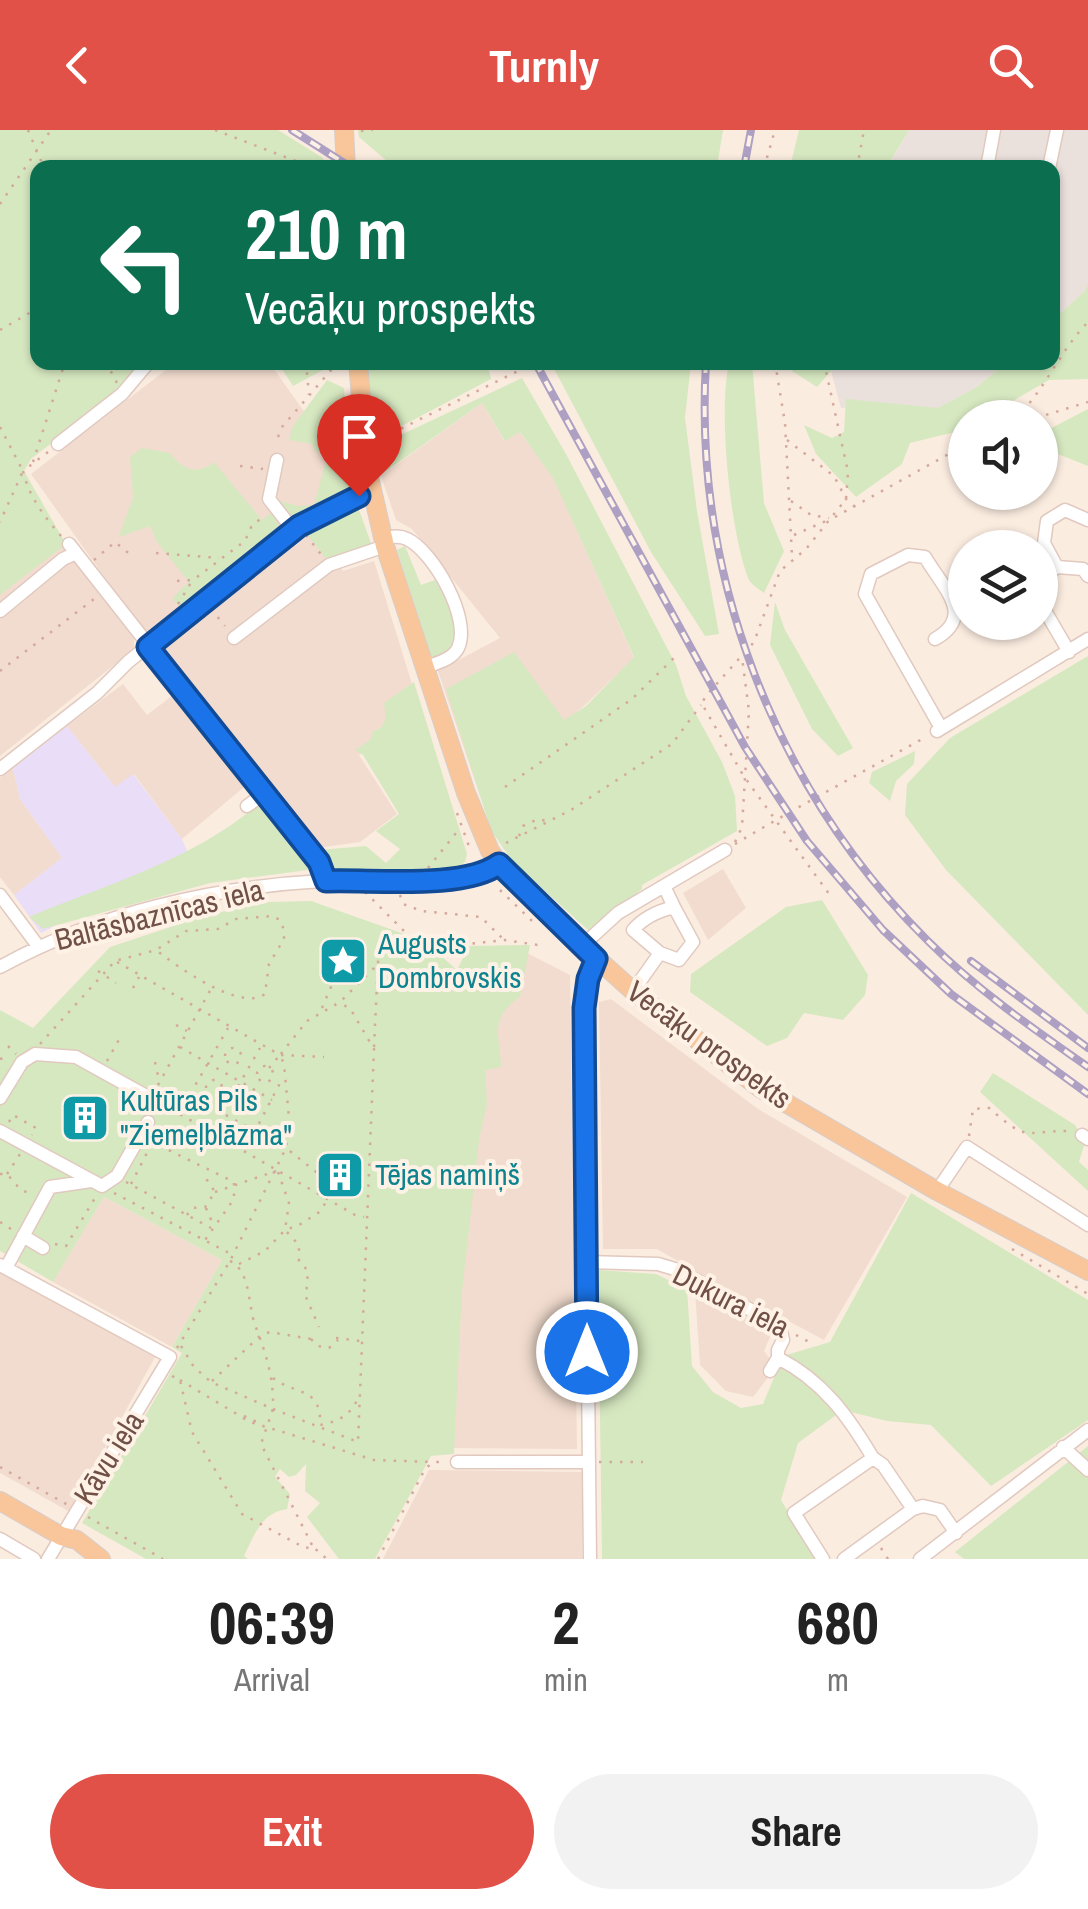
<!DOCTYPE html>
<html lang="en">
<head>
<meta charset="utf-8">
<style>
  :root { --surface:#fff; --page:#f2f2f2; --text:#222; --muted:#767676; --accent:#e25148 }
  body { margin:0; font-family:"Archivo Narrow",sans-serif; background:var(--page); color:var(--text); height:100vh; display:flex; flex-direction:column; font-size:38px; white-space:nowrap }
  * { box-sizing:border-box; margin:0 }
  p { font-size:32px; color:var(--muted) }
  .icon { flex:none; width:55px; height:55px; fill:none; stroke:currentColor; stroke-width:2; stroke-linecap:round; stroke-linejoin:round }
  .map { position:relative; height:1429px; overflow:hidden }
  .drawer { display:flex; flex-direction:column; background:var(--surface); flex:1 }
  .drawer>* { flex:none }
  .top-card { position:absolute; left:30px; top:30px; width:1030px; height:210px; border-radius:20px; box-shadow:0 2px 8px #0004; background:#0b6e4f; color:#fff; overflow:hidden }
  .tools { position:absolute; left:948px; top:270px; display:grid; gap:20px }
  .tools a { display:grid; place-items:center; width:110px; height:110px; border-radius:50%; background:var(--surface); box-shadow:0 2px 8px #0004; font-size:50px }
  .pin { position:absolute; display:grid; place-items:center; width:85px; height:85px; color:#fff; margin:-102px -42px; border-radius:50% 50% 50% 0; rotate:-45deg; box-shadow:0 0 10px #0007 }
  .pin .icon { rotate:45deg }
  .me { position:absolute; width:110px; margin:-55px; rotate:0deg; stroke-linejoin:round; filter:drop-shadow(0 0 8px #0008) }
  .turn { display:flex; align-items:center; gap:35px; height:210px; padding:0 50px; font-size:45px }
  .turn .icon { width:130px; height:130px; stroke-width:2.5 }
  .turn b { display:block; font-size:70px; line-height:85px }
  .eta { display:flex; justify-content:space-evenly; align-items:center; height:170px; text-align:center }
  .eta b { font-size:60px; font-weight:700; line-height:70px }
  .cta { display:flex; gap:20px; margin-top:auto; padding:20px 50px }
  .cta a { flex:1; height:115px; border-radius:60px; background:var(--accent); color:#fff; font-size:40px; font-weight:700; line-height:115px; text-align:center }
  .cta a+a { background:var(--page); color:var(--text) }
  header { display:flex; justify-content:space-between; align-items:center; height:130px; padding:0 50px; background:var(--accent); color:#fff; font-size:45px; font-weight:700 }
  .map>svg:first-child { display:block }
  .residential { fill:#f2dccf }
  .industrial { fill:#eae0dc }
  .education { fill:#e9ddf7 }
  .green { fill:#d6e8c0 }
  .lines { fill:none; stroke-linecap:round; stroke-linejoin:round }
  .minor-casing { stroke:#e1c9bf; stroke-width:15 }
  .major-casing { stroke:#d7cecc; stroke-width:20 }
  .path { stroke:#d4a99c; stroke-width:2.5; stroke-dasharray:2.5 8; stroke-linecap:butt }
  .minor { stroke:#fff; stroke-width:12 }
  .major { stroke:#f8c69a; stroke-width:18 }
  .rail-casing { stroke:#ada0c3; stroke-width:8 }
  .rail { stroke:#fef1e6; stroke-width:4; stroke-dasharray:11; stroke-linecap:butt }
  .route-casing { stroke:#114b97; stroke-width:25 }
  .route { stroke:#1a73e8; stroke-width:18 }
  .labels { text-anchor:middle; stroke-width:8; stroke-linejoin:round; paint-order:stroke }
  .street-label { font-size:30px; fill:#715048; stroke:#fef1e6 }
  .culture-label { font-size:30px; fill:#0d838f; stroke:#fef1e6; text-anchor:start }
</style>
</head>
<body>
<header><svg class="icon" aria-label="back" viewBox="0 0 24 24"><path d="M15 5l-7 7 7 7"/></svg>Turnly<svg class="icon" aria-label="search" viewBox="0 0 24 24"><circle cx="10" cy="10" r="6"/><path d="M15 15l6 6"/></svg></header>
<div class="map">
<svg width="1088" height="1429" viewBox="0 0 1088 1429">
  <rect width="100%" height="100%" fill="#fbece0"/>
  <path class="residential" d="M269 232 346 341 347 355 148 508 31 344 175 233Z
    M482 273 504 310 519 301 553 347 634 528 585 575 480 666 438 541 500 508 412 399 396 390 381 346Z
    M315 400 343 441 374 431 420 580 359 625 397 684 360 712 317 718 163 520Z
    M57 407 134 509V519L0 626V452Z
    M123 554 147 585 177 562 250 652 182 709 134 644 116 658 67 596Z
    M13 638 20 669 62 728 14 765 0 747V648Z
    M723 739 746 778 708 810 683 763Z
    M523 821 570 845 577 1319 454 1318 463 1131 464 924Z
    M611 869 758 979 907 1067 824 1210 779 1186 764 1221 776 1237 753 1267 726 1261 700 1235 695 1161 701 1144 657 1119H603L599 872Z
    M104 1067 222 1130 172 1217 53 1152Z
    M0 1143 155 1227 70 1382 0 1343Z
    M429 1340 582 1342V1429H383Z"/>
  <path class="industrial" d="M909 0H1088V153L1085 161 1053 190 1052 38H887Z
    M832 232 1005 233 977 257 938 278H841L831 241Z"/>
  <path class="education" d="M67 596 115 657 133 644 182 709 199 750 73 787 41 803 14 765 62 728 20 669 13 638Z"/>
  <path class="green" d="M0 0H278L323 28 326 37 38 38V232L142 233 120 260 31 329 24 341 66 414 0 465Z
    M358 0H723L717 37 395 38 359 7Z
    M799 0H909L887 37H790Z
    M1088 153V249L1049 250 985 287 965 288 963 300 910 313 902 334 856 367 816 324 804 295 832 308 844 302 846 269 938 278 977 257 1005 233 1052 232 1053 190 1085 161Z
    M278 233H336L293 256Z
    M366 233H487L491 249 398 298 370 294Z
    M551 233H691L685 288 697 381 719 504 705 506 651 422Z
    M729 233H752L764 373 784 421 764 463C758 458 751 455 748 448 730 400 718 282 729 233Z
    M792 233V232L832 233 831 241 817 257 792 241Z
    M522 248 566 324 676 535 686 566 722 632 735 666 737 701 642 755V759L588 800 513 732 491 700 446 559 514 522 564 590 586 576 634 527 553 348 520 302 505 311 482 273 381 345 372 341 392 309Z
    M327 250 344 258 352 361 296 390 279 371 298 376 314 375 328 324 315 321 312 314 289 310 293 296Z
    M1088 279V336L1040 317V304Z
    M142 318 170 323C182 339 197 346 214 332L262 390 274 381 279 388 276 391 280 400 276 407 183 479 173 470 175 465 189 452 157 412 150 396 119 407 133 367 130 327Z
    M358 377 372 416 328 431 305 402Z
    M405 416 421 455 435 450C452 477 461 492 449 523L432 529 397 420Z
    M775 472 785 500 853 618 838 626 812 599 770 515Z
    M1088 526V885L946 740 905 685 907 654 950 608Z
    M414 552 467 724 465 732 455 739 350 743 336 739 319 720 366 716 386 733 400 719 376 701 399 684 363 625 355 620 370 610 373 601 381 598 386 588 384 573Z
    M915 621 914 634 896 651 890 671 869 653 872 642Z
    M264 669 315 739 210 753 43 799 29 787C108 754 200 728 264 669Z
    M822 770 868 845 865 865 843 890 804 883 787 908 767 916 690 862 691 844 786 777Z
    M311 771 424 811 457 840 469 816 530 815 520 867C488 889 500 904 501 937L485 940 487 974 479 1010 462 1162 454 1324 431 1326 375 1429H339L307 1387 320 1373 305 1361 306 1334 296 1345 289 1347 280 1339 275 1347 290 1364 287 1379C261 1383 255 1404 244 1426L248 1429H146L82 1393 182 1223 172 1217 222 1130 104 1067 53 1152 0 1121V880L33 898 110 817 207 785 269 772Z
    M993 943 1075 995 1085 1012 1079 1032 1088 1040V1061L980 962Z
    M911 1063 1088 1170V1290L991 1356 931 1295 887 1291 843 1280 798 1313 781 1370 816 1429H602L598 1140 656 1144 687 1159 692 1236 713 1262 741 1278 763 1274 783 1226 830 1212Z
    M1088 1316V1429H964L955 1422Z"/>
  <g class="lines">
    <g class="minor-casing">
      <path id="minor" d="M987 38 994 0
        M1049 38 1057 0
        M58 314 122 264 149 232
        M277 330 269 369 294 401
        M384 408C392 407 399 405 407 409 433 421 472 489 458 518 452 530 436 533 424 538
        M69 414 319 732 325 751
        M1057 437 1044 413 1047 391 1065 380 1088 390
        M1040 449 1057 437 1083 439 1088 446
        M1040 472 1069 522
        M0 481 63 429 74 424
        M234 508 329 435 385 416
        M935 509C976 486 943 458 925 427L908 425 871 444 865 464 941 598
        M937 601 1088 509
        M0 639 97 563 128 532 204 470 299 396 371 363
        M247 676 265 663
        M0 765 38 816
        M582 816 618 783 725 720
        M660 823 633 800C644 787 658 781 674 777L664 756
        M0 837C96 784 213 757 322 751 371 749 420 753 468 748L485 743 499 734
        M633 861 660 823 679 830 693 812 674 777
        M0 968 22 932 35 924 76 927 150 968
        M0 1001 102 1056 117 1046 148 992
        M1082 1005 1088 1009
        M937 1061 967 1017 1088 1095
        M23 1106 43 1118
        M587 1132 658 1134 678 1140 780 1196 783 1210 778 1220V1228C823 1251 848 1286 873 1328
        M0 1135 170 1227 48 1429
        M6 1138 50 1057 91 1051
        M770 1241 778 1228
        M1063 1317 1088 1340
        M457 1332H588
        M0 1409 34 1429
        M590 1429 584 878 587 849 597 829
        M823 1429 794 1383 873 1328 883 1335 913 1379
        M844 1429 913 1379 923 1376 940 1380 956 1403
        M920 1429 1088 1300"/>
    </g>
    <g class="major-casing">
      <path id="major" d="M344 0 346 38
        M358 232 367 338 385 416 466 663 490 721 499 734 545 782 633 861 760 958 937 1061 1088 1141
        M0 1371 61 1406 77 1410 101 1429"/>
    </g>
    <path class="path" d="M28 0 44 38
      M215 0 314 38
      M361 1 373 0
      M764 38 775 0
      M857 38 864 0
      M0 74 51 0
      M0 200 38 178
      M106 232 117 253
      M306 232 309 265
      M775 232 785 293 792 426
      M824 232 848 342 846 369 806 419 780 441 754 512 705 567 702 574 743 645 832 768
      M1015 288C1043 264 1060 220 1088 192
      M1036 288 1088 272
      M0 297 23 341 0 392
      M278 307 282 297 338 232
      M787 310 834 346 846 369 855 377
      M380 321 394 302 518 241 511 232
      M48 322 23 341C29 367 44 386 61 406
      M33 332 65 232
      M240 336 263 339
      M791 371 811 385 829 388
      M835 387 965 315
      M306 405 323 427
      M794 405 828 390
      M156 423 219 428
      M94 430 115 412 132 426
      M177 451 193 450 245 411 252 395 265 386
      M178 474 192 451
      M211 479 225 496
      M0 541 94 469
      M505 657 632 569 676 526
      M457 683 470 719
      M519 706 523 696 538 689 547 691
      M735 712 742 697 749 581 742 527
      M506 713 571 680 672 614 701 575
      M735 714C797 677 861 643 924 608
      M428 738 460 698
      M500 760 532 791
      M365 762 412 809 417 821
      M400 765 403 774 422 781 481 787 504 810
      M117 832 280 925 307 891 340 872 377 835
      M98 841 116 853
      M133 858 139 847
      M322 878 339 838
      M176 895 187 901
      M40 914 115 831 156 820 186 801 218 799 236 789 272 786 280 790 284 800V809L269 834 265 864C240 882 178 837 156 820
      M8 916 16 924
      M180 917 272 970
      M374 917 379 812 412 809 451 816 504 810 545 816
      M225 926a8 8 0 1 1 16 0a8 8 0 1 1-16 0Z
      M281 925 324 927
      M0 929 9 926
      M107 931 121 906
      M155 932 159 950
      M257 944a8 8 0 1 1 16 0a8 8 0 1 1-16 0Z
      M269 938 279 926
      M206 958a8 8 0 1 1 16 0a8 8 0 1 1-16 0Z
      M158 955 212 857
      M189 965 286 1018 335 1057 365 1058
      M239 977a8 8 0 1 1 16 0a8 8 0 1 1-16 0Z
      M162 974 355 1085 364 1087
      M180 982 228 898
      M9 992 13 985 36 998 32 1005
      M212 1002 260 918
      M254 1003 280 953H285
      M969 1006 973 979 989 978C1030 1013 1020 1001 1069 1001
      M150 1011 234 1052V1069L205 1110
      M278 1042 289 1073 285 1100 299 1115V1131L308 1141 306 1167 319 1197
      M0 1044H7L20 1059 30 1064
      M7 1044 20 1024
      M126 1052 211 1098
      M131 1054 152 1013
      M215 1062 276 1041
      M114 1063 231 1124
      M206 1078 213 1094
      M187 1085 192 1078 205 1077 215 1062 205 1047 207 1043
      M0 1092 11 1099
      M55 1114 66 1116 95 1068
      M1012 1119 1088 1164
      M230 1131C251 1141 248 1176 255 1195 266 1224 274 1247 273 1279L358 1312 374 919 351 880 340 872
      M239 1134 265 1121 285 1100 299 1095 321 1081 340 1045
      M796 1205 813 1214
      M336 1208 360 1211
      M311 1209 318 1216 329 1218 338 1210
      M181 1216 194 1237 211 1252 273 1279 261 1314 313 1417
      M177 1218 230 1131 286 1018 289 988 284 934 280 925
      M172 1246 180 1250 192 1302 242 1384 305 1418 313 1417 327 1429
      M273 1248C294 1265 322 1256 320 1295 340 1291 351 1285 359 1266
      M180 1250 250 1292 374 1330 433 1332
      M212 1251 261 1205 270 1202 311 1209 315 1206
      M244 1286 259 1293
      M599 1332H643
      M0 1337 68 1375
      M88 1387 163 1429
      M881 1418 888 1429
      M378 1429 425 1339 433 1332H444"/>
    <use href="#minor" class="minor"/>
    <use href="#major" class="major"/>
    <g class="rail-casing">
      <path id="rail" d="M292 0 352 38
        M744 38 751 0
        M535 232 745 617 807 711 883 800 951 864 1088 964
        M706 232C693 446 775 659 927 810 976 859 1032 898 1088 937
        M971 831 1088 918"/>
    </g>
    <use href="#rail" class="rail"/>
  </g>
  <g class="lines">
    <g class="route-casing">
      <path id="route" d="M359 366 299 396 148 517 319 732 326 751C372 749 463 760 499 734L596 829 588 849 584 878 587 1222"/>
    </g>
    <use href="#route" class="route"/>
  </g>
  <defs>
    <g id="sight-square" transform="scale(2.5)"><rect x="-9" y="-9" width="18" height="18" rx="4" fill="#0f9aa8" stroke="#fef1e6"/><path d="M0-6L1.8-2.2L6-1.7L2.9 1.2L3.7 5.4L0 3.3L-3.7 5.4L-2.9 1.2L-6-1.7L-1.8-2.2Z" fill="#fff"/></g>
    <g id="building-square" transform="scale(2.5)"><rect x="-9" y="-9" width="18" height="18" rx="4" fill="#0f9aa8" stroke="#fef1e6"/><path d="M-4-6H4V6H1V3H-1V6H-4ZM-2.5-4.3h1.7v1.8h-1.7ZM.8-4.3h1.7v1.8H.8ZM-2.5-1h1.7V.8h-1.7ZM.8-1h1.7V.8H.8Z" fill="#fff"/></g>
  </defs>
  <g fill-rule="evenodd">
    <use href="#sight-square" x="343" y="831"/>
    <use href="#building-square" x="85" y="988"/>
    <use href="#building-square" x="340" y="1045"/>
  </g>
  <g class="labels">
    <g class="street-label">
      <text transform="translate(159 785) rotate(-14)" y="10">Baltāsbaznīcas iela</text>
      <text transform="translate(709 915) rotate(36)" y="10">Vecāķu prospekts</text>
      <text transform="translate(731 1171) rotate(27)" y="10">Dukura iela</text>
      <text transform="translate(109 1328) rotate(-58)" y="10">Kāvu iela</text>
    </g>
    <g class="culture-label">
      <text x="378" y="824">Augusts<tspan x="378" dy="34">Dombrovskis</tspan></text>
      <text x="120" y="981">Kultūras Pils<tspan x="120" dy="34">"Ziemeļblāzma"</tspan></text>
      <text x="375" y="1055">Tējas namiņš</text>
    </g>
  </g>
</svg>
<div class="tools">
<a><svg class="icon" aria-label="sound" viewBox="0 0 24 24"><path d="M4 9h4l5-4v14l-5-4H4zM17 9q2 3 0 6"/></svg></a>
<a><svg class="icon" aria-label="layers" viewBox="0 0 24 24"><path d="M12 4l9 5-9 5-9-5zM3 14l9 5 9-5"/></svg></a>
</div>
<div class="pin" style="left:359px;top:366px;background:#d93025"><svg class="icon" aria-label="arrive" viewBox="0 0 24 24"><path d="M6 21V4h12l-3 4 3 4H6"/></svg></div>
<svg class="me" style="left:587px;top:1222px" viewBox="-20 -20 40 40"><circle r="17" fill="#1a73e8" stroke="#fff" stroke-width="3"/><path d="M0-11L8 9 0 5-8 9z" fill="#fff"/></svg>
<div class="top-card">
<div class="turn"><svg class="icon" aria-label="left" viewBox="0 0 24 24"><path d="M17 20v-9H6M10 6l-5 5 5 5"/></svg><div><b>210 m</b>Vecāķu prospekts</div></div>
</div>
</div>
<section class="drawer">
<div class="eta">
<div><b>06:39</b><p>Arrival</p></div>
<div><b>2</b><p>min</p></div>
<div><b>680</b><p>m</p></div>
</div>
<div class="cta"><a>Exit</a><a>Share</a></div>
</section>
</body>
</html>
